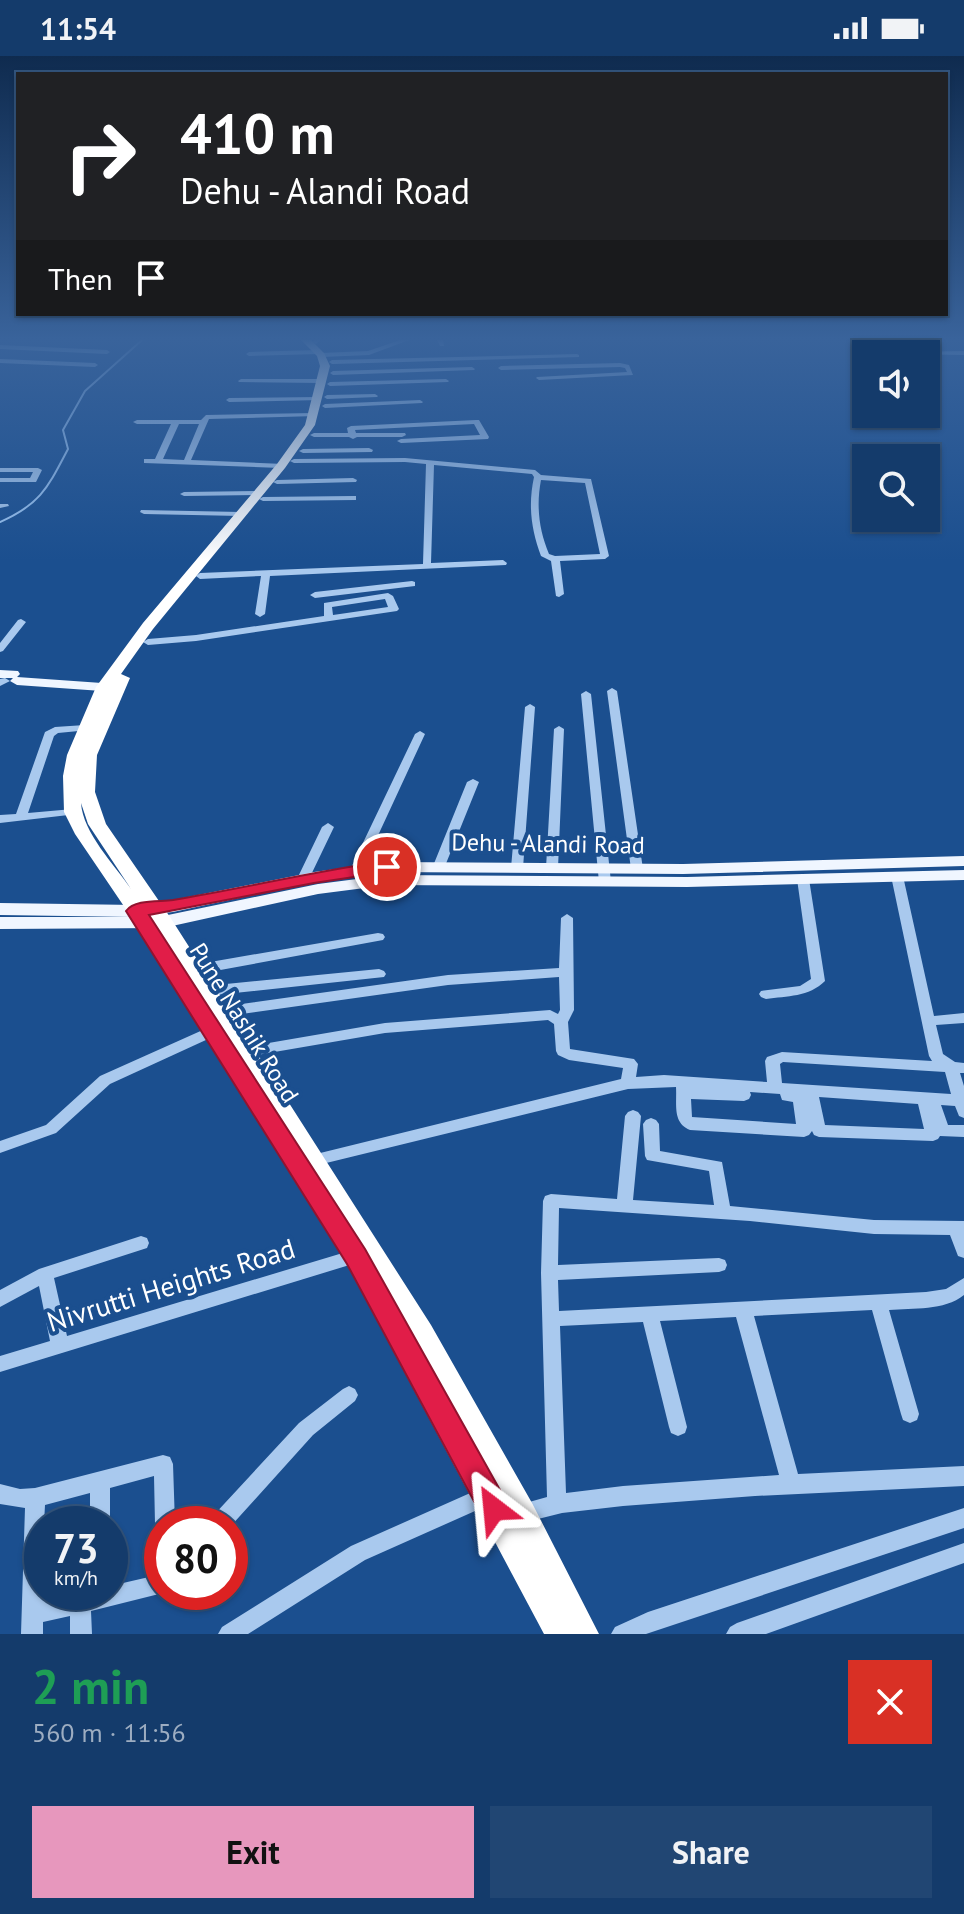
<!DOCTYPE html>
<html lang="en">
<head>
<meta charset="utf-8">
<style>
  :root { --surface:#143b6b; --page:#214673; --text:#f1f3f6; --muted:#9dadc1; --line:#33557e; --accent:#e797bd }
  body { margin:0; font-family:"PT Sans",sans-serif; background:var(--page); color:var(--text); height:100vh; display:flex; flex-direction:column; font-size:30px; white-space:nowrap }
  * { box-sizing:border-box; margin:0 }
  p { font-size:26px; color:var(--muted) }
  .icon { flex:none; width:44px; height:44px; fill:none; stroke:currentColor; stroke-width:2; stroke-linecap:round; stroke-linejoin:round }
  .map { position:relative; height:1578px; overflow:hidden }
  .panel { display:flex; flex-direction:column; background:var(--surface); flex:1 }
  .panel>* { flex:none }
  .hud { position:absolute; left:16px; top:16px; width:932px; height:244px; border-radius:0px; box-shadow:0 2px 6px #0004,0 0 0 2px var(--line); background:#202124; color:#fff; overflow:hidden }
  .controls { position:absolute; left:852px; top:284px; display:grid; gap:16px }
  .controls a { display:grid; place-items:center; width:88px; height:88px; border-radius:0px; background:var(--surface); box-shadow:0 2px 6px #0004,0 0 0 2px var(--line); font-size:40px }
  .speed { position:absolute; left:24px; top:1450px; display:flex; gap:16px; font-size:40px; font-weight:700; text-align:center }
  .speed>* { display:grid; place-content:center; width:104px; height:104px; border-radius:50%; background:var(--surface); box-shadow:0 2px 6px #0004,0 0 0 2px var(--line); line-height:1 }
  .speed small { font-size:20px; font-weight:400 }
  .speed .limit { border:12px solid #d22; background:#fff; color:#111 }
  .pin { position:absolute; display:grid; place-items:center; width:68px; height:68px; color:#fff; margin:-34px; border:4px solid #fff; border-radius:50%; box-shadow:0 2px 8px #0007 }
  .me { position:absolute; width:88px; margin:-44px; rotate:331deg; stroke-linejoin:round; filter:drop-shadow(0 0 6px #0008) }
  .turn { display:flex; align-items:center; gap:28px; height:168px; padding:0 32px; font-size:36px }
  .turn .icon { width:104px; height:104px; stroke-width:2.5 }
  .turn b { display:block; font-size:56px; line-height:68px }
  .then { display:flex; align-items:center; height:76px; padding:0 32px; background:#0003; gap:16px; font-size:30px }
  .round { display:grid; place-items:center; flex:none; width:84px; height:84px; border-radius:0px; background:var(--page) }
  .headline { display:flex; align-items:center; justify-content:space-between; height:136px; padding:0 32px }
  h1 { font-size:48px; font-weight:700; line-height:60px; color:#1e9e55 }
  .primary-button { display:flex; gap:16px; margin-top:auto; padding:16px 32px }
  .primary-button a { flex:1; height:92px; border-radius:0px; background:var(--accent); color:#111; font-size:32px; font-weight:700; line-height:92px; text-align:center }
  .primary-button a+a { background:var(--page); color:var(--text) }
  .status { display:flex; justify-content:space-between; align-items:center; height:56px; padding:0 40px; background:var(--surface); direction:ltr }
  .status svg { height:22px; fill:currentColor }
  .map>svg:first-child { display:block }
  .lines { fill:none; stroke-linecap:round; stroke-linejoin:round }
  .stream { stroke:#9cc4f0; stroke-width:2 }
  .minor { fill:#a9c9ee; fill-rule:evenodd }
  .major { fill:#f0f6ff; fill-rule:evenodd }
  .highway { fill:#fff; fill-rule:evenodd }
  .route { fill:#e11d48; stroke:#92132f; stroke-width:2 }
  .labels { text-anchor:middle; stroke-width:8; stroke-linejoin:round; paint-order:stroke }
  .street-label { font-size:24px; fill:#fff; stroke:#1b4f8f }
  .near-street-label { font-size:28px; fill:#fff; stroke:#1b4f8f }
</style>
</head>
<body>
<div class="status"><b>11:54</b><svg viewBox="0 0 49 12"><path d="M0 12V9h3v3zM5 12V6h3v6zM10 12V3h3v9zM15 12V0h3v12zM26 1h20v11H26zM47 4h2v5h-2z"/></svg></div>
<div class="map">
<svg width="964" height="1578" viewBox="0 0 964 1578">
  <rect width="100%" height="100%" fill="#1b4f8f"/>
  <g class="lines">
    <path class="stream" d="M0 466C41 448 48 431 68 393L63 374 85 335 142 284"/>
    <path class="minor" d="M314 284H320L316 288 313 286Z
      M400 284H409L369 299 321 301 319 298 249 300 246 298 249 296 318 294 320 297 368 295Z
      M437 284H443L444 290H440Z
      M0 289 107 294 110 296 107 298 0 293Z
      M964 295V299L903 298 906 296Z
      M577 298 579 299V301L332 308 329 306 332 304Z
      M0 303 95 307 98 309 95 311 0 307Z
      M620 307 629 309 633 319 539 324 536 322 537 321 627 316 625 312 620 311 501 314 498 312 501 310Z
      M472 311 475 313 474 314 333 319 330 317 333 315Z
      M241 323H323L326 325 323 327 239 326 238 325Z
      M446 323 449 325 448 326 330 330 327 328 330 326Z
      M375 338 378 340 377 341 327 343 324 341 327 339Z
      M318 341 320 342V344L229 346 226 344 229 342Z
      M420 344 423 346 422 347 325 352 322 350 325 348Z
      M314 357 316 358V360L209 363 191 404 284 408V412H281L144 407V403H155L171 368H137L133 366 137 364H201L206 359ZM179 368H199L184 404 163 403Z
      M476 364H479L489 381 488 383 401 387 397 385 401 383 480 379 474 368 355 374 356 377H405L406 379 402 381H357L353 383 349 381H314L310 379 314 377H348L347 372 351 370Z
      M369 392 373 394 372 396 303 397 299 395 303 393Z
      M405 402 535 414 541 419 591 423 609 500 605 503 560 505 564 538 559 541 556 540 551 505 541 500C531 473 528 449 534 421L532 418 434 409 431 507 503 504 507 507 506 509 270 520 265 558 260 561 255 558 261 520 200 523 196 520 200 517 423 508 426 408 405 406 294 407 290 405 294 403ZM541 424 585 427 600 498 555 500 549 498C539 474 536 450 541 424Z
      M0 412H38L42 414 36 426H0V422H30L33 416H0Z
      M353 422 357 424 356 426 277 428 273 426 277 424Z
      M259 435 263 437 262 439 184 440 180 438 184 436Z
      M353 440H356V444L263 445 259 443 263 441Z
      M0 448H8L9 450 0 452Z
      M141 454 241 456 245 458 241 460 144 458 140 456Z
      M412 525 415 526V530L315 542 310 539 315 536Z
      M388 537 393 540 399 553 397 555 196 585 148 589 143 586 148 583 196 579 324 560V547ZM385 543 388 551 333 559 332 551Z
      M21 563 26 566 3 595 0 596V587L18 564Z
      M5 622 10 625 0 630V623Z
      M612 632 617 635 643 813 637 817 631 813 607 635Z
      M586 635 591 638 611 826 605 830 599 826 581 638Z
      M530 648 535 651 523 812 517 816 511 812 525 651Z
      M85 669 89 670 90 672 89 674 58 677 54 680 28 757 73 753 79 756 77 758 0 767V759L16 758 45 676 55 671Z
      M559 670 564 673 558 812 552 816 546 812 554 673Z
      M420 675 425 678 362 814 356 818 352 817 350 814 415 678Z
      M473 723 479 726 445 810 443 813H435L433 810 467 726Z
      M328 767 334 771 309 823 307 826H299L297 823 322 771Z
      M897 816 903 820 934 960 964 957V967L936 969 943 998 955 1006 964 1007V1017H960L964 1030V1062L959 1060 955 1050 941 1049 948 1069H964V1081L940 1080 938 1083 933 1085 819 1081 814 1079 812 1075 809 1079 804 1081 690 1074C672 1067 677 1048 676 1031L628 1033 314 1110 308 1108 306 1104 308 1100 621 1023 623 1012 569 1004 558 999 556 995 554 968 548 964 385 977 246 1001 241 1000 239 996 241 992 246 991 385 967 550 954 558 958 560 954 559 921 448 929 220 961 215 960 213 956 215 952 220 951 448 919 559 912 561 862 567 858 573 862 574 954 568 966 570 993 634 1003 638 1008 636 1021 664 1019 767 1026 765 1005 767 1001 782 996 932 1005 929 1000 891 820ZM783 1006 945 1016 951 1038 782 1027 780 1008ZM750 1036 780 1038 782 1044 793 1046 796 1068 692 1061 691 1043 744 1045 749 1043 751 1039ZM819 1041 918 1048 924 1073 825 1069Z
      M803 819 809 823 825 925C809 941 787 940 766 943L761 941 759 938 761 935 800 930 811 923 797 823Z
      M378 877 383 878 385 881 383 884 193 919 188 917 186 914 188 911 193 909Z
      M379 913 384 915 386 918 384 921 206 940 201 938 199 935 201 932 206 930Z
      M214 969 219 970 221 974 219 978 110 1028 56 1077 0 1097V1085L46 1069 100 1020Z
      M633 1054 638 1056 641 1060 633 1144 714 1149 709 1115 647 1104 645 1100 643 1068 646 1064 651 1062 656 1064 659 1068 660 1095 722 1106 730 1150 874 1164 964 1165V1202L958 1200 950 1179 874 1178 750 1165 559 1152 558 1209 719 1202 725 1204 727 1209 725 1214 719 1216 558 1224 559 1255 926 1236 946 1233 964 1222V1239C944 1255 913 1252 889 1254L919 1358 917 1364 910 1367 903 1364 901 1358 872 1254 754 1260 798 1418 964 1410V1430L755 1440 623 1450 562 1457 522 1467 515 1464 512 1457 515 1450 547 1441 541 1217 543 1145 545 1140 551 1138 617 1143 625 1060 628 1056ZM736 1261 779 1419 623 1430 566 1437 560 1270 643 1266 669 1371 671 1377 678 1380 685 1377 687 1371 660 1265Z
      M141 1180 147 1182 149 1187 147 1192 54 1222 67 1280 356 1193 362 1195 364 1200 362 1205 356 1207 0 1316V1300L50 1285 39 1230 0 1251V1234L39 1213Z
      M349 1330 355 1333 358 1339 355 1345 313 1379 230 1471V1468H209L212 1461 299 1367 343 1333Z
      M163 1399 170 1401 173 1408 175 1468H162V1477L158 1475 155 1468 154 1420 110 1432V1468H90V1437L45 1449 44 1468H42V1536L43 1545 79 1536H110V1530L162 1518V1536H167L91 1555 92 1578H70V1560L43 1566V1578H21L25 1452 0 1448V1428L20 1433 35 1432Z
      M486 1430 493 1433 496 1440 493 1447 365 1504 248 1578H218L222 1571 351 1490Z
      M964 1452V1472L646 1578H611L615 1571 648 1556Z
      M964 1487V1507L766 1578H726L730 1571 737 1567Z"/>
    <path class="major" d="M0 614 18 615 20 618 17 621 116 628 123 632 116 636 17 629 10 625 13 622H0Z
      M964 800V810L683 818 387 816 314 826 173 856 137 860H163L318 828 388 819 687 821 964 814V824L687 831 388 829 318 838 163 872 0 873V861H132L0 859V847L136 849 173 844 314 816 387 806 683 808Z"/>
    <path class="highway" d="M301 284H311L324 297 330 310 315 369 285 412 153 573 121 618 130 622 97 699 95 736 106 768 170 861 431 1269 532 1447 599 1578H544L347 1208 138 871 75 778 64 756 63 720 67 699 96 631 143 567 277 408 305 369 320 310 317 300ZM81 747 88 768 131 833C114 808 83 777 81 747Z"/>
  </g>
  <linearGradient id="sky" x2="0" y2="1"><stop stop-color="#0f2b4f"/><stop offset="0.56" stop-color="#39639b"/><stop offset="1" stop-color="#39639b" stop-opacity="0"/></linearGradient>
  <rect width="964" height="505" fill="url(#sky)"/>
  <path class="route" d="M387 805 397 811 394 815 314 827 149 859 365 1193 505 1443 509 1453 505 1464 494 1468 484 1464 347 1208 126 855C135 843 159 846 173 844 245 832 315 815 387 805Z"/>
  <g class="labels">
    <g class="street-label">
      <text transform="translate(548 788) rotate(1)" y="8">Dehu - Alandi Road</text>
      <text transform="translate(244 967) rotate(58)" y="8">Pune Nashik Road</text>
    </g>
    <g class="near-street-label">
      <text transform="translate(171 1229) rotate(-17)" y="10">Nivrutti Heights Road</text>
    </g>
  </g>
</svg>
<div class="controls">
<a><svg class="icon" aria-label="sound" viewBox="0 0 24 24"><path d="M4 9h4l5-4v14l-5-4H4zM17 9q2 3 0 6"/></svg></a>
<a><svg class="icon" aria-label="search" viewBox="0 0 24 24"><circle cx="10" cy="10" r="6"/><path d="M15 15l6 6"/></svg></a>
</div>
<div class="speed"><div>73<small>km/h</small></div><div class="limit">80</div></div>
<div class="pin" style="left:387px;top:811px;background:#d93025"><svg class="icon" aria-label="arrive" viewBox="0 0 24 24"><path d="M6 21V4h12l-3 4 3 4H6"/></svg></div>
<svg class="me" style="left:494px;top:1453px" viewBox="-20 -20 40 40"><path d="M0-17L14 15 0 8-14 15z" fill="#e11d48" stroke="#fff" stroke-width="4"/></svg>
<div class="hud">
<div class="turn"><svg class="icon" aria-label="right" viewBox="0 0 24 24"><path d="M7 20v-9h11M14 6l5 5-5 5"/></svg><div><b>410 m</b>Dehu - Alandi Road</div></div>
<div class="then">Then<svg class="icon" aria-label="arrive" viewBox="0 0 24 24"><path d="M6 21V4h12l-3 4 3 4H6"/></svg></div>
</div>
</div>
<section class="panel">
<div class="headline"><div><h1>2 min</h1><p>560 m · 11:56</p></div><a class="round" style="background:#d93025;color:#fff"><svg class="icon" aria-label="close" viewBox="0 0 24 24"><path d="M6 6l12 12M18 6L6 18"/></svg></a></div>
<div class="primary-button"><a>Exit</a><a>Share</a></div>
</section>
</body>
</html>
